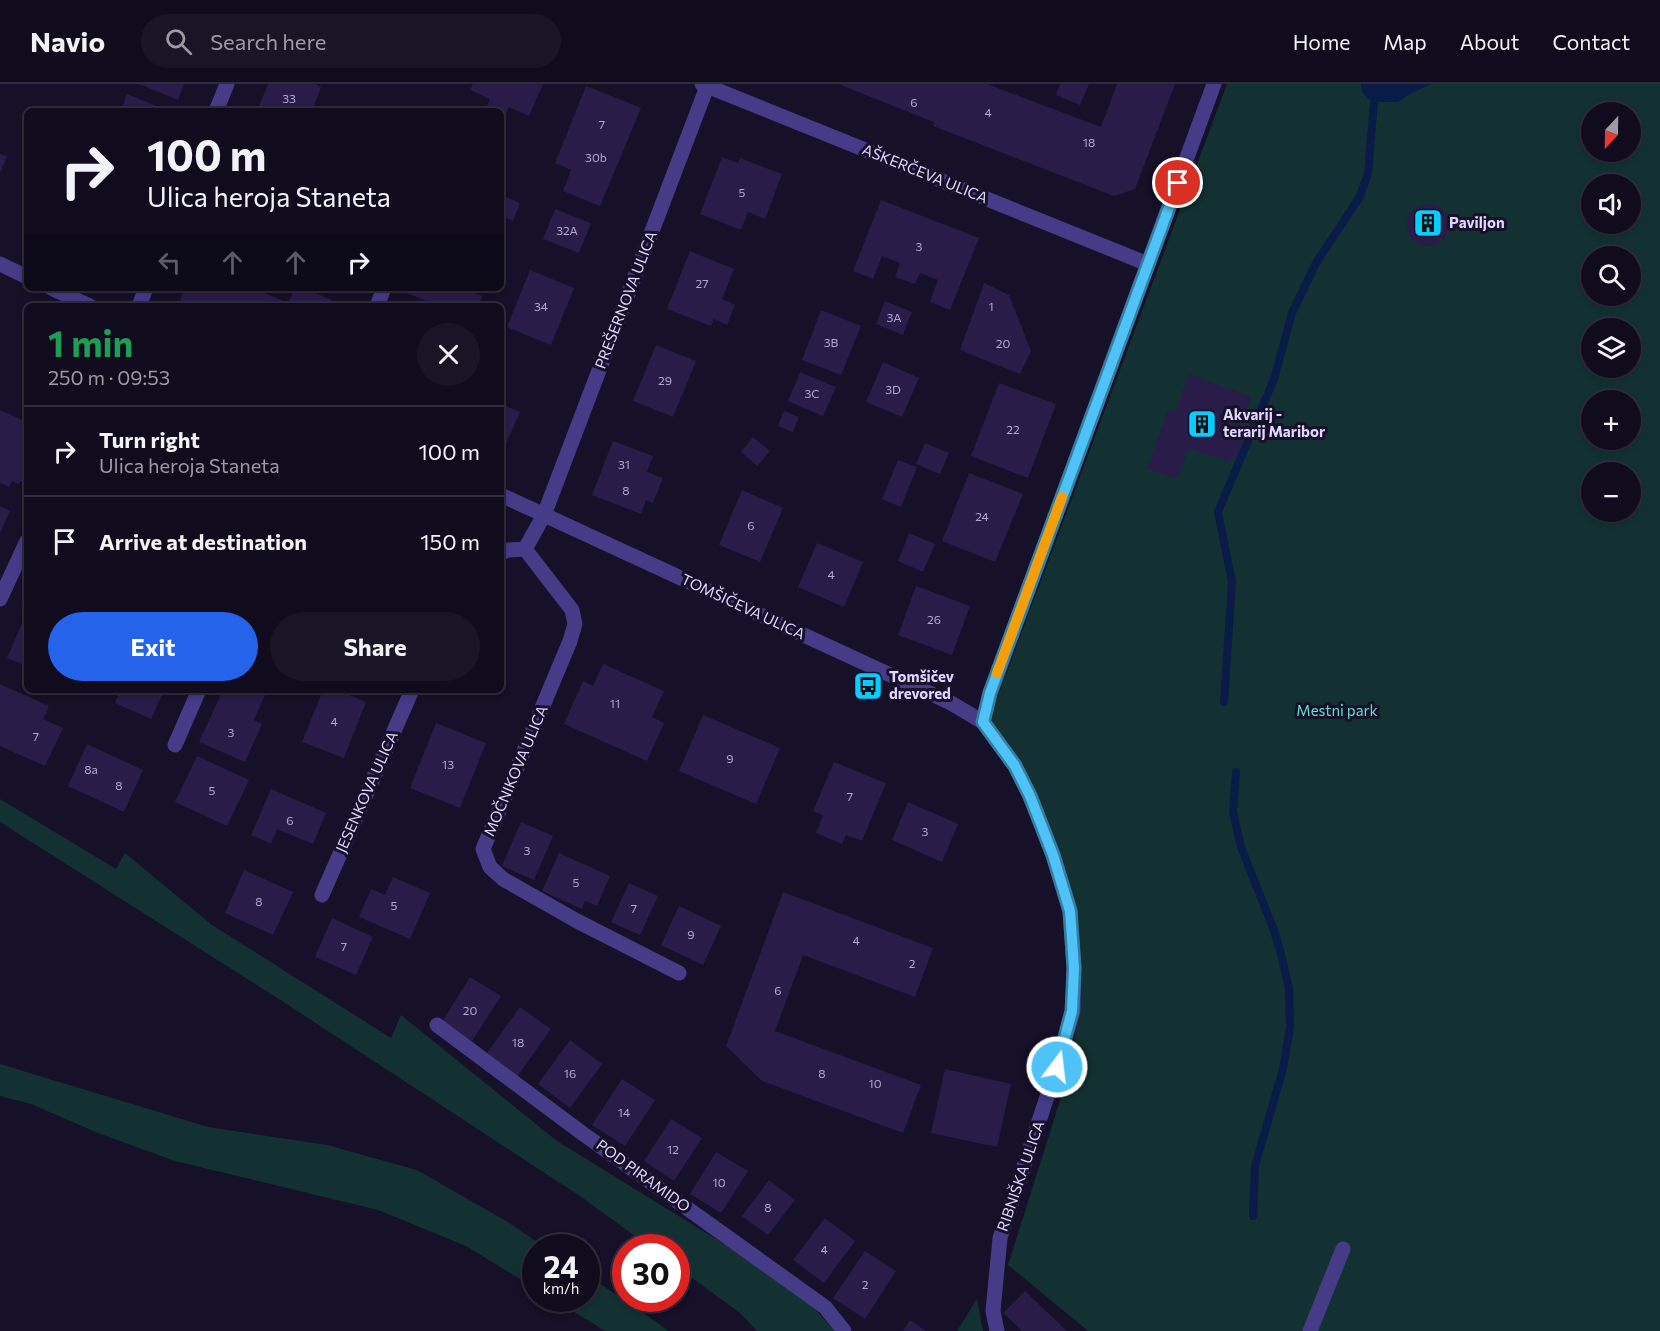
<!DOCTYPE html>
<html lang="en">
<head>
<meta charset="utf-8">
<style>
  :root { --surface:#100c1e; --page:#191527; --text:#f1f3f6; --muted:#9c9ba4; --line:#302c3c; --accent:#2563eb }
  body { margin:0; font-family:Commissioner,sans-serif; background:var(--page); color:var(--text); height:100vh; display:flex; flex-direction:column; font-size:22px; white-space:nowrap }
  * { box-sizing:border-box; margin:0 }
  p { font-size:20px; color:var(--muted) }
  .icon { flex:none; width:33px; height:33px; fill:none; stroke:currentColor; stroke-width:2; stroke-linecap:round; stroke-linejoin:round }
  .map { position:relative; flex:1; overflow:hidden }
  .panel { position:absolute; left:24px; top:219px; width:480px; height:390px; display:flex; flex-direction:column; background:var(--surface); border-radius:9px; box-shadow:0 3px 9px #0003,0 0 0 2px var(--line) }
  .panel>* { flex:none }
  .guide { position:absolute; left:24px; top:24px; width:480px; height:183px; border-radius:9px; box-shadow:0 3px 9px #0003,0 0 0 2px var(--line); background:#100c1e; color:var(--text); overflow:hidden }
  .needle { width:39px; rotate:202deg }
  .controls { position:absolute; left:1581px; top:18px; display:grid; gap:12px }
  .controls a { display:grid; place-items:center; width:60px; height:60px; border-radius:50%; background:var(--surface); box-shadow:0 3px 9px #0003,0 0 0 2px var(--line); font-size:30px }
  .speed { position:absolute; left:522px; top:1150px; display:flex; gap:12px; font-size:30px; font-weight:700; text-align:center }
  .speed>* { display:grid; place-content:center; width:78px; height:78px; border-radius:50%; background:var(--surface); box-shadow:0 3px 9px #0003,0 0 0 2px var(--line); line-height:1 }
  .speed small { font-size:15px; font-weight:400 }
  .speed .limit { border:9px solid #d22; background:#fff; color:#111 }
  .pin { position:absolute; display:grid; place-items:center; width:51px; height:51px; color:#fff; margin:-26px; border:3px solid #fff; border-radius:50%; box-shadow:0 2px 6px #0007 }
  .me { position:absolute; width:66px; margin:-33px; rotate:15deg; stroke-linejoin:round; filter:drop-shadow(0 0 4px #0008) }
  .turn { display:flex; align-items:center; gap:21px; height:126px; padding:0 24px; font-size:27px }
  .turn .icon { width:78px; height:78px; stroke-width:2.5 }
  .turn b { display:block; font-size:42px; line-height:51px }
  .lanes { display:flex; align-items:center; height:57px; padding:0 24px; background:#0003; justify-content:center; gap:30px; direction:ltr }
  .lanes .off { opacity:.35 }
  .round { display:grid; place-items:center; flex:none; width:63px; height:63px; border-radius:32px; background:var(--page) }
  .headline { display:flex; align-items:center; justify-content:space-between; height:102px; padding:0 24px }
  h1 { font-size:36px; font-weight:700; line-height:45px; color:#1e9e55 }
  .primary-button { display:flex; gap:12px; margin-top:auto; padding:12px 24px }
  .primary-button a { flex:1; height:69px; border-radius:36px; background:var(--accent); color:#fff; font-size:24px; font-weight:700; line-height:69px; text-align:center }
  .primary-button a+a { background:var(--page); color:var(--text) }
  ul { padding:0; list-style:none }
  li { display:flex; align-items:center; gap:18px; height:90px; padding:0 24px; border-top:2px solid var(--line) }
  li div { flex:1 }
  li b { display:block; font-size:22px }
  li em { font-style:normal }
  header { display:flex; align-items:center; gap:36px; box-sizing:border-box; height:84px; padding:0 30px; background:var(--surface); border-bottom:2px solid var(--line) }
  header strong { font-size:28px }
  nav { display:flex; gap:33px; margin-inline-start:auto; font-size:21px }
  .search { width:420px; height:54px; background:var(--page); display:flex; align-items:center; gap:15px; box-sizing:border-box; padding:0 21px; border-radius:33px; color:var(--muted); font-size:22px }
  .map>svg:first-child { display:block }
  .green { fill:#133132; fill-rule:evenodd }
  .water { fill:#0a1b47 }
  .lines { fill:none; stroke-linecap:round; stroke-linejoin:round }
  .stream { stroke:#0a1b47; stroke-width:8 }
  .building { fill:#291c49 }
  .street { stroke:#453b87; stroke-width:15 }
  .route-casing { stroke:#337fa1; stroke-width:15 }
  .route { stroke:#4fc3f7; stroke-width:10 }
  .slow { stroke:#f59e0b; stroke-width:10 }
  .labels { text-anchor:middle; stroke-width:6; stroke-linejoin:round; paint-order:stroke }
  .number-label { font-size:12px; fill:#b2a8d2 }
  .street-label { font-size:15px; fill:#dfd7ff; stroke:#161028 }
  .poi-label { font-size:15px; font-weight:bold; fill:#dfd7ff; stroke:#161028; text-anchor:start }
  .park-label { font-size:15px; fill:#61e1cd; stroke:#161028 }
</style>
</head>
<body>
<header>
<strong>Navio</strong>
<div class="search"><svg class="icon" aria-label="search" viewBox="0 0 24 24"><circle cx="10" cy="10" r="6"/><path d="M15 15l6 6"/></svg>Search here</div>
<nav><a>Home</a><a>Map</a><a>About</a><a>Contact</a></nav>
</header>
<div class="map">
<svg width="1660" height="1247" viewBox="0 0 1660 1247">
  <rect width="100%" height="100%" fill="#161028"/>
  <path class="green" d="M1227 0H1660V1247H1088L1008 1181 1070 985 1081 911 1068 842 1048 774 1011 687 987 641ZM1592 28H1630V68H1592ZM1592 100H1630V140H1592ZM1592 172H1630V212H1592ZM1592 244H1630V284H1592ZM1592 316H1630V356H1592ZM1592 388H1630V428H1592Z
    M0 715 116 785 125 769 212 841 391 954 401 931 557 1057 755 1179 811 1220 834 1247H757L740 1229 677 1183 676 1164H651L580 1112 282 917 0 738Z
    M0 980 208 1043 327 1061 417 1086 506 1137 546 1164H536L535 1204 466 1162 378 1126 175 1077 98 1049 31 1020 0 1012Z
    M587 1191 658 1239 668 1247H605L553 1215H586Z
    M977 1215 983 1247H957Z"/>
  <path class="water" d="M1361 0H1431L1412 9 1398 18H1374L1367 14 1362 7Z"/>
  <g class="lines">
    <path class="stream" d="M1224 618 1232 498 1218 428 1274 295 1292 229 1316 179 1359 114 1368 90 1374 18
      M1236 688 1233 728 1241 763 1273 844 1280 866 1289 905 1290 943 1283 985 1255 1082 1253 1132"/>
  </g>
  <path class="building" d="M139 0H184L178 16Z
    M268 0H315L321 3 312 27H257Z
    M473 0H543L529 32 509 23 504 35 501 34V27H485L490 15 470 6Z
    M838 0H987L1101 43 1117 0H1175L1135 105 1114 112 933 42 934 38Z
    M1060 0H1089L1080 21 1056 11Z
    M586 2 641 24 600 122 563 107 571 86 555 79Z
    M127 10 169 27H121Z
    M0 70 7 72 0 89Z
    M722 73 738 79 740 74 782 90 765 135 748 128 741 146 700 130Z
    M501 111 520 119 513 137 501 132Z
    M881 116 979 154 950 226 930 218 938 196 920 189 915 200 895 193 900 179 882 172 873 195 853 187Z
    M1407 141a21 21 0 1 1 42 0a21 21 0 1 1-42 0Z
    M555 125 591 139 579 169 543 155Z
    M690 167 734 185 722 215 735 221 727 241 714 235 711 242 667 225Z
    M530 186 574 204 551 261 507 243Z
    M984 199 1009 211 1031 267 1020 290 960 266Z
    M185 204H252L288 219 295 204H304L338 219 337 222H195L180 216Z
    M406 204H462L482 212 478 222H439L404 208Z
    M885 217 912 228 903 251 876 240Z
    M821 226 861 242 841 291 802 276Z
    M656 261 696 277 673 333 633 317Z
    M883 278 919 294 902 333 866 318Z
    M800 288 836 303 823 332 788 317Z
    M1189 290 1251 313 1238 351 1244 353 1237 374 1231 372 1229 378 1189 364 1177 395 1147 384 1168 326 1175 329Z
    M999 299 1056 320 1028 394 971 372Z
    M501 320 520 328 501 371Z
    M0 326 27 338V394L25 399 20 397 19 400 12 397 9 403 0 399Z
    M784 327 799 333 793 348 778 342Z
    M753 353 770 367 757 382 741 368Z
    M613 357 653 372 647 388 663 394 653 419 646 416 641 430 592 411Z
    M925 359 949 369 940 390 916 380Z
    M898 376 917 383 901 423 882 415Z
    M969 389 1023 410 995 478 942 457Z
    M742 406 783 424 760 478 719 461Z
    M0 422 10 427 0 449Z
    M909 449 935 460 923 488 898 477Z
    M817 459 863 478 844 523 798 503Z
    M916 502 970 522 952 571 898 551Z
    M27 507V522L21 520Z
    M27 527V582L7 574Z
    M603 580 664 607 652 633 664 639 647 677 564 640 583 597 593 602Z
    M0 600 49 622 43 635 63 644 45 682 0 662Z
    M120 606H164L151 635 115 619Z
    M223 606H252L265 611 254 636 262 640 245 678 199 658Z
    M323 606H336L366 618 344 674 302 658Z
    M703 631 780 664 756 720 679 687Z
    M436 639 486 659 460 724 410 704Z
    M87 660 143 686 124 728 68 702Z
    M197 672 249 696 227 742 175 718Z
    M834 678 886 699 862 757 846 751 842 760 816 749 823 731 813 727Z
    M271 705 326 729 313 760 277 745 271 760 251 751Z
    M908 718 958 740 942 778 892 756Z
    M521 738 553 752 534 796 502 782Z
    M559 769 610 792 597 822 585 817 582 825 542 807Z
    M244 786 293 808 273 851 225 829Z
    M393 793 430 809 410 855 359 833 371 805 385 811Z
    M629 799 658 812 640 851 611 838Z
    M783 808 933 864 915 913 803 871 775 947 921 1001 903 1049 762 997 726 962Z
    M679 822 721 842 703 881 661 861Z
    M332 834 373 853 356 891 315 873Z
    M470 893 501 912 470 960 440 941Z
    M520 923 551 945 516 994 485 972Z
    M570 956 602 980 570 1024 538 1000Z
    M945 985 1011 1000 997 1063 931 1049Z
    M622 995 655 1016 625 1062 592 1041Z
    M671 1035 702 1054 674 1097 644 1077Z
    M716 1068 748 1087 721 1129 690 1110Z
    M769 1096 795 1116 768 1151 742 1132Z
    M825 1134 855 1157 824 1199 793 1176Z
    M865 1167 896 1187 865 1235 833 1214Z
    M1025 1207 1067 1247H1022L1003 1229Z
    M910 1236 926 1247H903Z"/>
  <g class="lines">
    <path class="street" d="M702 0 1148 180
      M216 27 227 0
      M0 180 27 193
      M51 204 90 222
      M139 222 146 204
      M377 222 384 204
      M501 411 951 619 983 638 1015 682 1030 712 1053 771 1070 827 1074 884 1073 927 1057 983 1000 1154 993 1227 997 1247
      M525 465 572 526 575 540 570 557 483 765 490 783 503 795 577 837 679 889
      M501 469 508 466 525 465 544 431 708 0
      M0 515 27 457
      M983 638 990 609 1214 0
      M175 661 199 606
      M322 811 412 606
      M437 941 582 1049 825 1223 844 1247
      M1310 1247 1343 1165"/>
  </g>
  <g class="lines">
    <g class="route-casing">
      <path id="route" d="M1057 983 1072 927 1074 884 1070 827 1053 771 1030 712 1015 682 983 638 990 609 1178 99"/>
    </g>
    <use href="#route" class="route"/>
    <path class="slow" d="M997 589 1062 413"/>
  </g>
  <defs>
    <g id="building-square" transform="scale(1.5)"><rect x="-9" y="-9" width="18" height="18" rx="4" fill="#03ceff" stroke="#161028"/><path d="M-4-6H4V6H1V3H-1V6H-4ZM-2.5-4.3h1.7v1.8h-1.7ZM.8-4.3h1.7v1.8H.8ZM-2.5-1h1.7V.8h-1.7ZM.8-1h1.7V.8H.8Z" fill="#111"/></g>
    <g id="bus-square" transform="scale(1.5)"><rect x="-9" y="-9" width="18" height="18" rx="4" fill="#03ceff" stroke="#161028"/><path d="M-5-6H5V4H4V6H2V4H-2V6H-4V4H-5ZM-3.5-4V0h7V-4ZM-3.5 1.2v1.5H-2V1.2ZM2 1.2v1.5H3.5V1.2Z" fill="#111"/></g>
  </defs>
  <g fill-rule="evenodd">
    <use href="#building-square" x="1428" y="139"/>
    <use href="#building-square" x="1202" y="340"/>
    <use href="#bus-square" x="868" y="602"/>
  </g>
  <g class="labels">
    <g class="number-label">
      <text x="289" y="19">33</text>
      <text x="914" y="23">6</text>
      <text x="988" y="33">4</text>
      <text x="602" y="45">7</text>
      <text x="1089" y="63">18</text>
      <text x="596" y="78">30b</text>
      <text x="742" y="113">5</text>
      <text x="567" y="151">32A</text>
      <text x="919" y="167">3</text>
      <text x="702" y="204">27</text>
      <text x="541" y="227">34</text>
      <text x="991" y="227">1</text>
      <text x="894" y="238">3A</text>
      <text x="831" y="263">3B</text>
      <text x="1003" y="264">20</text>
      <text x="665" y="301">29</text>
      <text x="893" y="310">3D</text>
      <text x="812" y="314">3C</text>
      <text x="1013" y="350">22</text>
      <text x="624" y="385">31</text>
      <text x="626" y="411">8</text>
      <text x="982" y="437">24</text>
      <text x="751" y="446">6</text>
      <text x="831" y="495">4</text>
      <text x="934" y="540">26</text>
      <text x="615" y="624">11</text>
      <text x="334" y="642">4</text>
      <text x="231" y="653">3</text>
      <text x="36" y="657">7</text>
      <text x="730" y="679">9</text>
      <text x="448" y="685">13</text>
      <text x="91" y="690">8a</text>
      <text x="119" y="706">8</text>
      <text x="212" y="711">5</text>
      <text x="850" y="717">7</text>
      <text x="290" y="741">6</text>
      <text x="925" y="752">3</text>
      <text x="527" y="771">3</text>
      <text x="576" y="803">5</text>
      <text x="259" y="822">8</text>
      <text x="394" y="826">5</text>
      <text x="634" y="829">7</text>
      <text x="691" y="855">9</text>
      <text x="856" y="861">4</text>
      <text x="344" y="867">7</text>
      <text x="912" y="884">2</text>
      <text x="778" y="911">6</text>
      <text x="470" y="931">20</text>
      <text x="518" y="963">18</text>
      <text x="570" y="994">16</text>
      <text x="822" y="994">8</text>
      <text x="875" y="1004">10</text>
      <text x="624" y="1033">14</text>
      <text x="673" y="1070">12</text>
      <text x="719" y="1103">10</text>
      <text x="768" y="1128">8</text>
      <text x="824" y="1170">4</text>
      <text x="865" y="1205">2</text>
    </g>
    <g class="street-label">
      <text transform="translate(925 90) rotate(22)" y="5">AŠKERČEVA ULICA</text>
      <text transform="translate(626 216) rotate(-69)" y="5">PREŠERNOVA ULICA</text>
      <text transform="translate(743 523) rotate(25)" y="5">TOMŠIČEVA ULICA</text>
      <text transform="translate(516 687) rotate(-67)" y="5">MOČNIKOVA ULICA</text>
      <text transform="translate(367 708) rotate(-66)" y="5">JESENKOVA ULICA</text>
      <text transform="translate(643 1092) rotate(36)" y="5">POD PIRAMIDO</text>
      <text transform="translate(1021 1092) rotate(-71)" y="5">RIBNIŠKA ULICA</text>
    </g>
    <g class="poi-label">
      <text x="1449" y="144">Paviljon</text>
      <text x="1223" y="336">Akvarij -<tspan x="1223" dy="17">terarij Maribor</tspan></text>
      <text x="889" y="598">Tomšičev<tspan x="889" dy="17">drevored</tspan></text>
    </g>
    <g class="park-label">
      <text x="1337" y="632">Mestni park</text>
    </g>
  </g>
</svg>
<div class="controls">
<a><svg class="needle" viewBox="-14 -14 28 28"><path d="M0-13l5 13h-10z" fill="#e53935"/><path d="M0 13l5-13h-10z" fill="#9c9ba4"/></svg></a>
<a><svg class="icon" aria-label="sound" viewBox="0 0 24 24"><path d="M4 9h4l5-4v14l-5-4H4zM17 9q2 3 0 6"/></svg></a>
<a><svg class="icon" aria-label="search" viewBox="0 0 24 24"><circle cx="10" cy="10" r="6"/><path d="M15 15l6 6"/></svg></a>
<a><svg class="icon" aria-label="layers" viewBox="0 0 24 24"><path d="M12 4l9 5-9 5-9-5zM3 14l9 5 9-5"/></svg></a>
<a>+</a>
<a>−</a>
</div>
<div class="speed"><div>24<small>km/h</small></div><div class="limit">30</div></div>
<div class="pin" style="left:1178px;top:99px;background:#d93025"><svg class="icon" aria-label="arrive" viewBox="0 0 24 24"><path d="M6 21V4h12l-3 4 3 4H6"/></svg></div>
<svg class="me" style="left:1057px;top:983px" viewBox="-20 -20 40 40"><circle r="17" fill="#4fc3f7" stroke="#fff" stroke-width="3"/><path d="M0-11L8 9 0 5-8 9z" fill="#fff"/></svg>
<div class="guide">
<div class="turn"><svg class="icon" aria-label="right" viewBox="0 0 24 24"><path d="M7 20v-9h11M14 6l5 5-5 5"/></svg><div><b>100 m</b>Ulica heroja Staneta</div></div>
<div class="lanes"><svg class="icon off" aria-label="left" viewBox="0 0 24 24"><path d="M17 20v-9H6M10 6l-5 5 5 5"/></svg><svg class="icon off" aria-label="ahead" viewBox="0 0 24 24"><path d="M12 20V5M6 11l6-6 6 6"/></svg><svg class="icon off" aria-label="ahead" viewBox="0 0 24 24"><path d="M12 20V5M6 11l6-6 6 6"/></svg><svg class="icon" aria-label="right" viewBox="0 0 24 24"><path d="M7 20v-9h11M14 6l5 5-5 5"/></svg></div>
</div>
<section class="panel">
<div class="headline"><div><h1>1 min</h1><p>250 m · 09:53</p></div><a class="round"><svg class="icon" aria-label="close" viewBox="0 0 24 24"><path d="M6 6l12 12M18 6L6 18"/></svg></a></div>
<ul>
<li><svg class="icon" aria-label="right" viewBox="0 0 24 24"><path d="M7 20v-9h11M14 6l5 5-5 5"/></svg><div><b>Turn right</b><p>Ulica heroja Staneta</p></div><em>100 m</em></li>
<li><svg class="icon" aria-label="arrive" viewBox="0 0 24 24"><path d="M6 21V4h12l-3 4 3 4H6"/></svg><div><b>Arrive at destination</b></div><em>150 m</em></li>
</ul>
<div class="primary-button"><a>Exit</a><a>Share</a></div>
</section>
</div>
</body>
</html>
